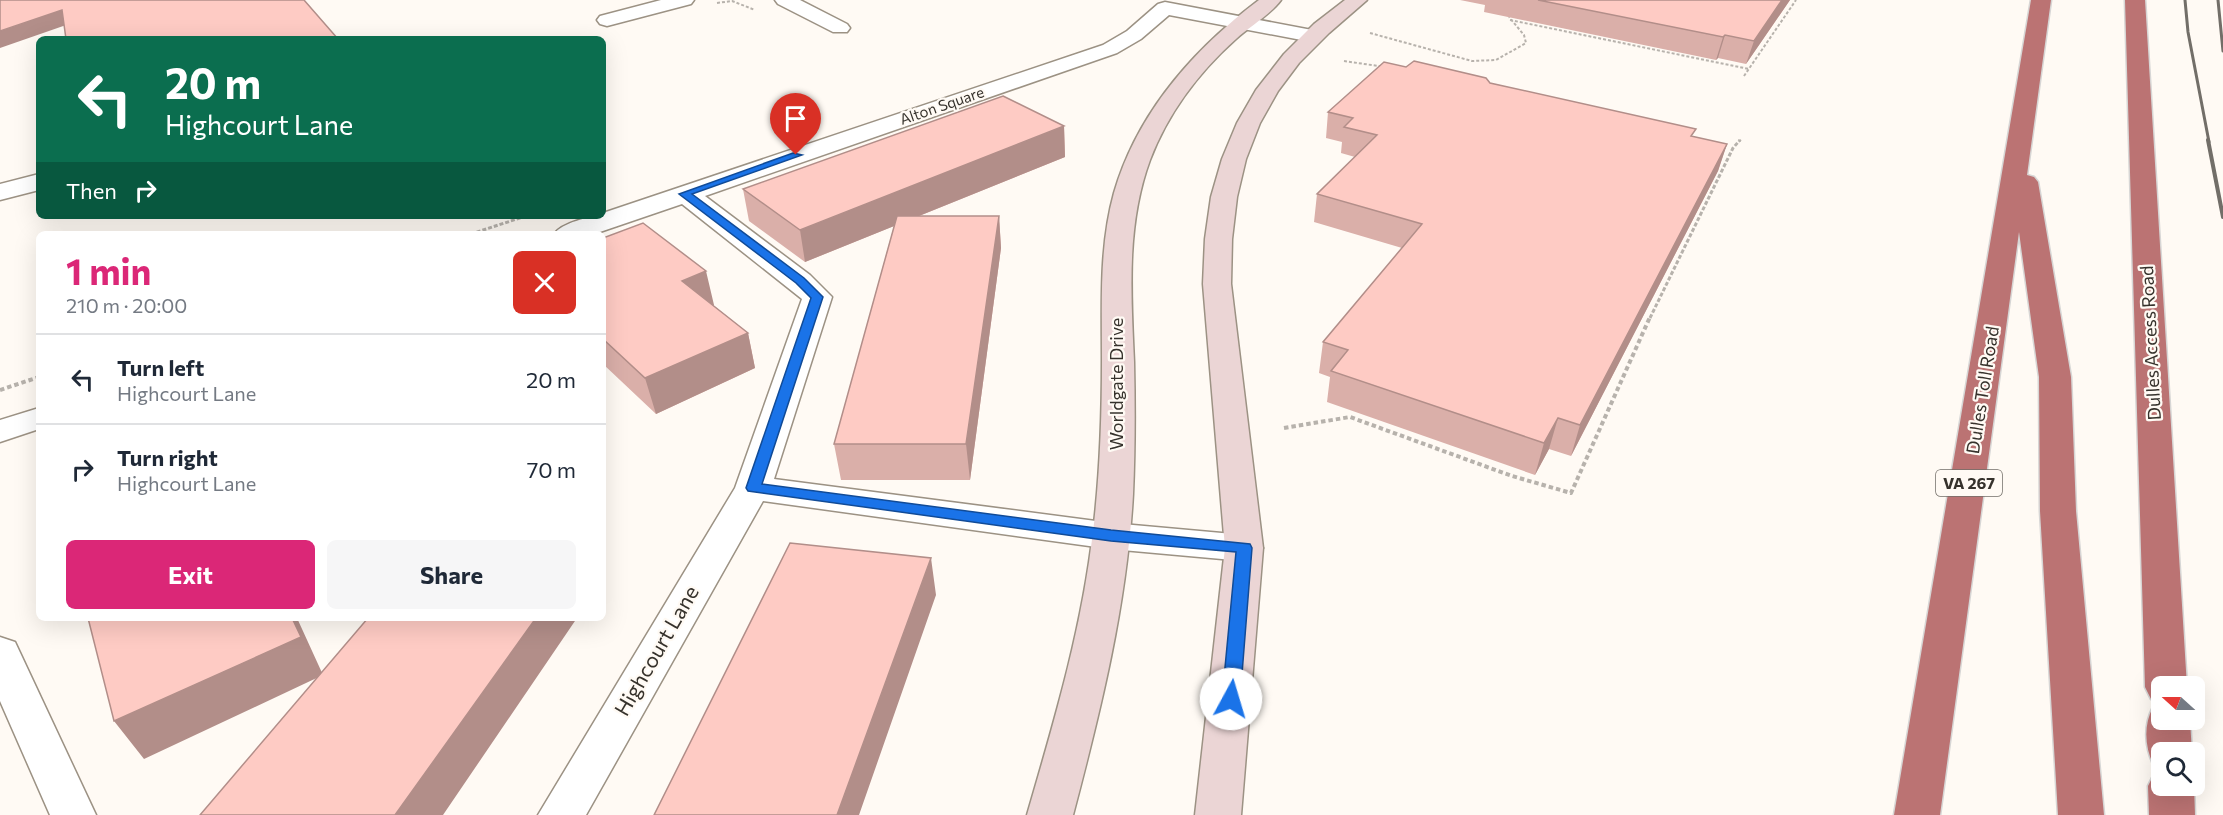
<!DOCTYPE html>
<html lang="en">
<head>
<meta charset="utf-8">
<style>
  :root { --surface:#fff; --page:#f6f6f7; --text:#1f2937; --muted:#747a83; --line:#e0e1e3; --accent:#db2777 }
  body { margin:0; font-family:Commissioner,sans-serif; background:var(--page); color:var(--text); height:100vh; display:flex; flex-direction:column; font-size:22px; white-space:nowrap }
  * { box-sizing:border-box; margin:0 }
  p { font-size:20px; color:var(--muted) }
  .icon { flex:none; width:33px; height:33px; fill:none; stroke:currentColor; stroke-width:2; stroke-linecap:round; stroke-linejoin:round }
  .map { position:relative; flex:1; overflow:hidden }
  .side { position:absolute; left:36px; top:231px; width:570px; height:390px; display:flex; flex-direction:column; background:var(--surface); border-radius:9px; box-shadow:0 6px 24px #0002 }
  .side>* { flex:none }
  .hud { position:absolute; left:36px; top:36px; width:570px; height:183px; border-radius:9px; box-shadow:0 6px 24px #0002; background:#0b6e4f; color:#fff; overflow:hidden }
  .needle { width:39px; rotate:291deg }
  .fabs { position:absolute; left:2151px; top:676px; display:grid; gap:12px }
  .fabs a { display:grid; place-items:center; width:54px; height:54px; border-radius:9px; background:var(--surface); box-shadow:0 6px 24px #0002; font-size:30px }
  .pin { position:absolute; display:grid; place-items:center; width:51px; height:51px; color:#fff; margin:-62px -26px; border-radius:50% 50% 50% 0; rotate:-45deg; box-shadow:0 0 6px #0007 }
  .pin .icon { rotate:45deg }
  .me { position:absolute; width:66px; margin:-33px; rotate:6deg; stroke-linejoin:round; filter:drop-shadow(0 0 4px #0008) }
  .turn { display:flex; align-items:center; gap:21px; height:126px; padding:0 30px; font-size:27px }
  .turn .icon { width:78px; height:78px; stroke-width:2.5 }
  .turn b { display:block; font-size:42px; line-height:51px }
  .then { display:flex; align-items:center; height:57px; padding:0 30px; background:#0003; gap:12px; font-size:22px }
  .round { display:grid; place-items:center; flex:none; width:63px; height:63px; border-radius:9px; background:var(--page) }
  .head { display:flex; align-items:center; justify-content:space-between; height:102px; padding:0 30px }
  h1 { font-size:36px; font-weight:700; line-height:45px; color:var(--accent) }
  .cta { display:flex; gap:12px; margin-top:auto; padding:12px 30px }
  .cta a { flex:1; height:69px; border-radius:9px; background:var(--accent); color:#fff; font-size:24px; font-weight:700; line-height:69px; text-align:center }
  .cta a+a { background:var(--page); color:var(--text) }
  ul { padding:0; list-style:none }
  li { display:flex; align-items:center; gap:18px; height:90px; padding:0 30px; border-top:2px solid var(--line) }
  li div { flex:1 }
  li b { display:block; font-size:22px }
  li em { font-style:normal }
  .map>svg:first-child { display:block }
  .lines { fill:none; stroke-linecap:round; stroke-linejoin:round }
  .street-casing { stroke:#9c9284; stroke-width:3 }
  .secondary-casing { stroke:#9c9284; stroke-width:3 }
  .highway-casing { stroke:#d7d6d5; stroke-width:3 }
  .path-far2 { stroke:#b7b2ac; stroke-width:2; stroke-dasharray:3 2; stroke-linecap:butt }
  .path-far1 { stroke:#b7b2ac; stroke-width:3; stroke-dasharray:4 2; stroke-linecap:butt }
  .path { stroke:#b7b2ac; stroke-width:4; stroke-dasharray:4.5 3; stroke-linecap:butt }
  .street { fill:#fff; fill-rule:evenodd }
  .secondary { fill:#ebd5d5; fill-rule:evenodd }
  .highway { fill:#bb7373; fill-rule:evenodd }
  .rail-far1 { stroke:#726e68; stroke-width:3 }
  .rail { stroke:#726e68; stroke-width:4 }
  .wall { fill:#daafa9 }
  .shaded-wall { fill:#b28e89 }
  .building { fill:#fecbc4; stroke:#b28e89; stroke-width:1.5 }
  .route { fill:#1a73e8; stroke:#114b97; stroke-width:1.5 }
  .labels { text-anchor:middle; stroke-width:4.5; stroke-linejoin:round; paint-order:stroke }
  .far-street-label { font-size:15px; fill:#36322c; stroke:#fffaf4 }
  .shield { fill:#fffaf4; stroke:#726e68; stroke-width:1.5 }
  .shield-label { font-size:16px; font-weight:bold; fill:#36322c }
  .street-label { font-size:18px; fill:#36322c; stroke:#fffaf4 }
  .near-street-label { font-size:21px; fill:#36322c; stroke:#fffaf4 }
</style>
</head>
<body>
<div class="map">
<svg width="2223" height="815" viewBox="0 0 2223 815">
  <rect width="100%" height="100%" fill="#fffaf4"/>
  <g class="lines">
    <g class="street-casing">
      <path id="street" d="M661 0H694L691 4 607 26 600 24 597 20 600 16Z
        M775 0H800L847 24 850 28 847 32H833L778 4Z
        M1165 2 1312 30 1319 32 1322 36 1319 40 1312 42 1169 15 1141 39 1117 53 705 196 810 275 832 297 774 479 1111 523 1244 535 1257 539 1263 548 1257 557 1244 561 1111 549 763 501 586 815H538L735 488 802 299 682 204 594 234H554C562 223 589 216 603 216V213L1103 45 1127 31 1158 4Z
        M39 174V190L0 200V184Z
        M39 408V429L0 442V420Z
        M0 637 15 642 96 815H50L0 701Z"/>
    </g>
    <g class="secondary-casing">
      <path id="secondary" d="M1259 0H1281C1270 15 1250 26 1236 39 1199 72 1168 113 1150 160 1126 225 1131 294 1134 362 1135 406 1135 450 1133 494 1127 604 1101 709 1073 815H1027C1054 722 1082 629 1093 532 1100 475 1102 417 1102 360 1102 304 1099 247 1114 193 1137 113 1194 49 1259 0Z
        M1345 0H1367L1329 33 1299 63 1278 91 1260 123 1246 159 1237 197 1232 239 1231 284 1263 548 1241 815H1195L1225 548 1203 284 1205 239 1211 197 1222 159 1237 123 1256 90 1284 54 1314 24Z"/>
    </g>
    <g class="highway-casing">
      <path id="highway" d="M2031 0H2051L2027 175 2034 177 2038 182 2071 377 2076 511 2104 815H2058L2040 511 2039 377 2019 232 1940 815H1894Z
        M2125 0H2145L2187 687H2162V702L2151 699 2145 687Z
        M2162 704V720H2190L2192 753H2162V769L2154 766C2145 748 2143 726 2153 707Z
        M2162 770V786H2194L2195 815H2149L2148 786 2155 772Z"/>
    </g>
    <path class="path-far2" d="M717 3 732 1 755 10
      M1510 20 1749 69
      M1370 33 1472 61 1496 60 1526 43 1524 35 1509 17
      M1344 61 1385 67
      M1744 76 1796 0
      M1739 142 1742 138"/>
    <path class="path-far1" d="M471 234 526 216
      M1650 318 1733 148 1740 140"/>
    <path class="path" d="M0 390 39 377
      M1284 428 1350 417 1512 476 1571 493 1650 317"/>
    <use href="#street" class="street"/>
    <use href="#secondary" class="secondary"/>
    <use href="#highway" class="highway"/>
    <path class="rail-far1" d="M2185 0 2188 32 2209 142
      M2218 0 2223 51"/>
    <path class="rail" d="M2208 140 2223 217"/>
  </g>
  <path class="wall" d="M1460 0H1790L1746 64 1718 58 1716 60 1484 12 1485 5Z
    M1406 67 1490 83 1693 137 1727 144 1718 171 1571 456 1549 449 1535 475 1327 402 1330 377 1319 373 1323 342 1402 248 1314 222 1317 194 1355 157 1341 153 1342 142 1326 138 1328 112Z
    M1064 126 1065 157 919 216H999L1001 248 970 480H841L834 444 894 226 805 262 749 221 743 189Z
    M603 238 714 305H713L748 333 755 368 656 414 603 364Z"/>
  <path class="shaded-wall" d="M1782 0H1790L1746 64 1754 41Z
    M62 10 69 24 0 48V31Z
    M1725 35 1718 58 1716 60 1723 37Z
    M1064 126 1065 157 805 262 800 230Z
    M1727 144 1718 171 1571 456 1580 425Z
    M999 216 1001 248 970 480 966 444Z
    M706 271 714 305 691 315 682 281Z
    M748 333 755 368 656 414 645 378Z
    M1558 418 1549 449 1535 475 1544 443Z
    M931 558 936 595 859 815H837Z
    M292 618H297L323 675 144 759 114 721Z
    M536 618H577L443 815H395Z"/>
  <path class="building" d="M0 0H304L338 39H66L62 10 0 31Z
    M1538 0H1782L1754 41 1725 35 1723 37Z
    M1414 61 1486 78 1490 83 1696 129 1691 136 1727 144 1580 425 1558 418 1544 443 1331 371 1348 350 1323 342 1422 224 1317 194 1377 135 1344 127 1353 118 1328 112 1384 62 1406 67Z
    M1003 96 1064 126 800 230 743 189Z
    M897 216H999L966 444H834Z
    M643 223 706 271 682 281 748 333 645 378 603 339V238Z
    M790 543 931 558 837 815H654Z
    M88 618H292L301 637 114 721Z
    M368 618H536L395 815H200Z"/>
  <path class="route" d="M793 153 802 155 692 194 804 278 823 297 762 484 1111 530 1250 544 1252 548 1240 699 1237 704 1231 706 1224 704 1222 699 1236 552 1111 541 748 491 746 488 811 298 796 283 679 194Z"/>
  <g class="labels">
    <g class="far-street-label">
      <text transform="translate(942 106) rotate(-19)" y="5">Alton Square</text>
    </g>
    <rect class="shield" x="1936" y="470" width="66" height="26" rx="4.5"/>
    <g class="shield-label">
      <text x="1969" y="489">VA 267</text>
    </g>
    <g class="street-label">
      <text transform="translate(2151 343) rotate(-93)" y="6">Dulles Access Road</text>
      <text transform="translate(1117 384) rotate(-90)" y="6">Worldgate Drive</text>
      <text transform="translate(1983 390) rotate(-81)" y="6">Dulles Toll Road</text>
    </g>
    <g class="near-street-label">
      <text transform="translate(657 651) rotate(-60)" y="7">Highcourt Lane</text>
    </g>
  </g>
</svg>
<div class="fabs">
<a><svg class="needle" viewBox="-14 -14 28 28"><path d="M0-13l5 13h-10z" fill="#e53935"/><path d="M0 13l5-13h-10z" fill="#747a83"/></svg></a>
<a><svg class="icon" aria-label="search" viewBox="0 0 24 24"><circle cx="10" cy="10" r="6"/><path d="M15 15l6 6"/></svg></a>
</div>
<div class="pin" style="left:796px;top:155px;background:#d93025"><svg class="icon" aria-label="arrive" viewBox="0 0 24 24"><path d="M6 21V4h12l-3 4 3 4H6"/></svg></div>
<svg class="me" style="left:1231px;top:699px" viewBox="-20 -20 40 40"><circle r="19" fill="#fff"/><path d="M0-13L10 11 0 6-10 11z" fill="#1a73e8"/></svg>
<div class="hud">
<div class="turn"><svg class="icon" aria-label="left" viewBox="0 0 24 24"><path d="M17 20v-9H6M10 6l-5 5 5 5"/></svg><div><b>20 m</b>Highcourt Lane</div></div>
<div class="then">Then<svg class="icon" aria-label="right" viewBox="0 0 24 24"><path d="M7 20v-9h11M14 6l5 5-5 5"/></svg></div>
</div>
<section class="side">
<div class="head"><div><h1>1 min</h1><p>210 m · 20:00</p></div><a class="round" style="background:#d93025;color:#fff"><svg class="icon" aria-label="close" viewBox="0 0 24 24"><path d="M6 6l12 12M18 6L6 18"/></svg></a></div>
<ul>
<li><svg class="icon" aria-label="left" viewBox="0 0 24 24"><path d="M17 20v-9H6M10 6l-5 5 5 5"/></svg><div><b>Turn left</b><p>Highcourt Lane</p></div><em>20 m</em></li>
<li><svg class="icon" aria-label="right" viewBox="0 0 24 24"><path d="M7 20v-9h11M14 6l5 5-5 5"/></svg><div><b>Turn right</b><p>Highcourt Lane</p></div><em>70 m</em></li>
</ul>
<div class="cta"><a>Exit</a><a>Share</a></div>
</section>
</div>
</body>
</html>
